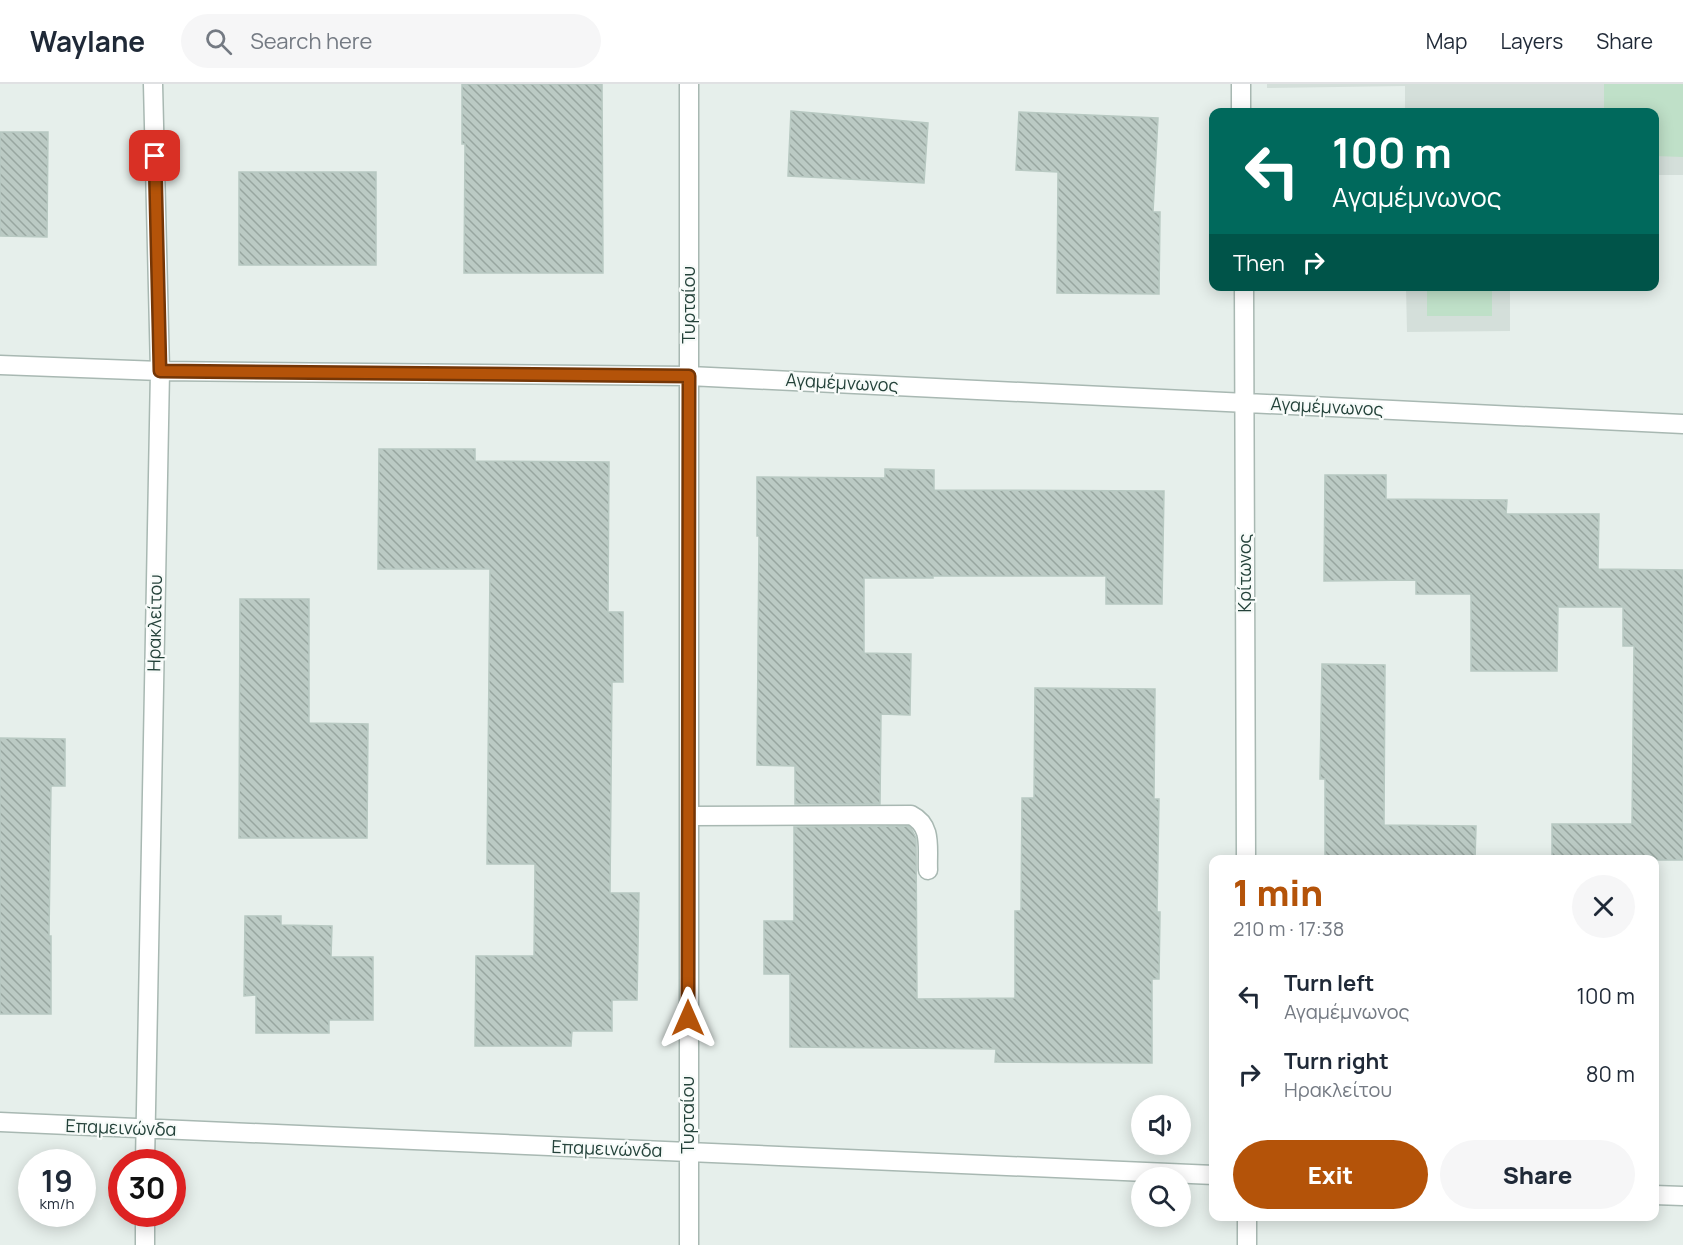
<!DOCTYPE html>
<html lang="en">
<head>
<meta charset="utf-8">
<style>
  :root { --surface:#fff; --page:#f6f6f7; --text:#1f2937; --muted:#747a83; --line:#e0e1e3; --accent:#b45309 }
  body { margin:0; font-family:Manrope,sans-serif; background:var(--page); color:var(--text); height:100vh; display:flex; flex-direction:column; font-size:22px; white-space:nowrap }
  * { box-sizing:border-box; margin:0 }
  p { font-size:20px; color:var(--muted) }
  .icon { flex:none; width:33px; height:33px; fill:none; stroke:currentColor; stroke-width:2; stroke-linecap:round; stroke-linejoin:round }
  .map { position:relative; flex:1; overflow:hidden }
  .side { position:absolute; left:1209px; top:771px; width:450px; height:366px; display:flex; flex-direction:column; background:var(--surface); border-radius:12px; box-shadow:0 3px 15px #0003 }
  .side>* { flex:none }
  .guide { position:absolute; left:1209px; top:24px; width:450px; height:183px; border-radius:12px; box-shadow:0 3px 15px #0003; background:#00695c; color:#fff; overflow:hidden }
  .controls { position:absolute; left:1131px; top:1011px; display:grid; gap:12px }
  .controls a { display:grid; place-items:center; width:60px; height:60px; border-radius:50%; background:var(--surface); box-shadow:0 3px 15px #0003; font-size:30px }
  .speed { position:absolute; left:18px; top:1065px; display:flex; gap:12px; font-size:30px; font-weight:700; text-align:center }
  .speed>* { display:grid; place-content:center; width:78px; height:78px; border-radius:50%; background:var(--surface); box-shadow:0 3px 15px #0003; line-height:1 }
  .speed small { font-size:15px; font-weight:400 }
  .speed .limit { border:9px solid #d22; background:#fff; color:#111 }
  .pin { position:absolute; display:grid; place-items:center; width:51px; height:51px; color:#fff; margin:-26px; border-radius:12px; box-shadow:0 3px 9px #0006 }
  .me { position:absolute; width:66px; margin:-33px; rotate:0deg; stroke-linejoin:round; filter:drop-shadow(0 0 4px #0008) }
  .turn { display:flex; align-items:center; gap:21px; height:126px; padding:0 24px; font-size:27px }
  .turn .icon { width:78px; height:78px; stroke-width:2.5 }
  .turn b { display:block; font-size:42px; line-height:51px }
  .then { display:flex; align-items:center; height:57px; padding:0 24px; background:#0003; gap:12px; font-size:22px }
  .round { display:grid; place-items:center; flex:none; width:63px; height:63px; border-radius:32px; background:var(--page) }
  .headline { display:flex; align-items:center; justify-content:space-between; height:102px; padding:0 24px }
  h1 { font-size:36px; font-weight:800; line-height:45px; color:var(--accent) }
  .action { display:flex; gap:12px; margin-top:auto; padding:12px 24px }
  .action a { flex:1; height:69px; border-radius:36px; background:var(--accent); color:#fff; font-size:24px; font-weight:800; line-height:69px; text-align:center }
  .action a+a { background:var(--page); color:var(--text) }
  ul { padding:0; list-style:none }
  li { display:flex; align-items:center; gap:18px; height:78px; padding:0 24px }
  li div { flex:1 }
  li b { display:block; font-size:22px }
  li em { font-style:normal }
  header { display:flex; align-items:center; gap:36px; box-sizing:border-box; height:84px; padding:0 30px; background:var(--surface); border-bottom:2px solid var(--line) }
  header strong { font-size:28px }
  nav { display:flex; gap:33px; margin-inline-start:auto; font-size:21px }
  .search { width:420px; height:54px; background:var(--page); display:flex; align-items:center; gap:15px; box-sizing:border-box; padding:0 21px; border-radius:33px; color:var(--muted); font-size:22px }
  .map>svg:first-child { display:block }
  .built { fill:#d4dfda }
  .pitch { fill:#bfe0c8 }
  .building { fill:url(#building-back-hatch); stroke:#b8c9c2; stroke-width:1.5 }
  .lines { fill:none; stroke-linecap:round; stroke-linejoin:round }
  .minor-casing { stroke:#a8b8b2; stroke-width:21 }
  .minor { stroke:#fff; stroke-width:18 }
  .route-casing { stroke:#753606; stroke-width:15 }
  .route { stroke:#b45309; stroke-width:10 }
  .labels { text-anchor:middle; stroke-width:4.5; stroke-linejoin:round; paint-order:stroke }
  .street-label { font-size:18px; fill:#24423a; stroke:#f7fbf9 }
</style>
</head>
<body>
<header>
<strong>Waylane</strong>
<div class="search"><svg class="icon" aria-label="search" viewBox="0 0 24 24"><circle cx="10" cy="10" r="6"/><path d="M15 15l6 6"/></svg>Search here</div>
<nav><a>Map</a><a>Layers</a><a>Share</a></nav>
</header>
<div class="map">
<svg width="1683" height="1161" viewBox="0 0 1683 1161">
  <defs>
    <pattern id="building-back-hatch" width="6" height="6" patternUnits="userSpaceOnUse" patternTransform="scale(1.5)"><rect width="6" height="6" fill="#bbcac4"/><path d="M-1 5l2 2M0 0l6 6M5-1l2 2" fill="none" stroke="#98a6a0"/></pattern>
  </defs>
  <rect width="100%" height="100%" fill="#e6efeb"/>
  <path class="built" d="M1267 0H1683V91H1655L1654 28H1405V2L1267 4Z
    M1406 203H1510V247L1407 248Z"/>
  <path class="pitch" d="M1604 0H1683V73L1655 72 1654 28H1604Z
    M1427 203H1492V232H1427Z"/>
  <path class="building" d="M462 0H602L603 189H464L465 60H462Z
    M791 27 928 39 924 99 788 92Z
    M1019 28 1158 34 1153 128H1160L1159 210 1057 209 1058 88 1016 86Z
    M0 48H48L47 153 0 152Z
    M239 88H376V181H239Z
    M379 365H475V377L609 378 608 528H623V598H612L610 809H639L637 916H612V947H572L571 962H475L476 872H534L535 780H487L490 485H378Z
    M885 385 934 386V406L1164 407 1162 520H1106V492H933V494H864V569L911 570 910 631 881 630 880 720H795V682L757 681 759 452H757V393L885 394Z
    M1325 391H1386V415L1507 416 1506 430H1599L1598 485 1683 486V776H1552V740H1632L1634 562H1623V523H1558L1557 587H1471V510H1416V496L1324 497Z
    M240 515H309V639L368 640 367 754H239Z
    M1322 580 1385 581 1384 741 1476 742 1475 776H1325V695H1320Z
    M1035 604 1155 605 1154 715H1159L1157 828H1160L1159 895H1152V979L995 978 996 965 790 963V890H764V837H794V743L908 742 911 744 916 754 917 915 1015 914V827H1021L1022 714H1034Z
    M0 654 65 655V702H51L49 852H51V930H0Z
    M245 832H281V841L332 842 331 873H373V936H329V949H256V911L244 912Z"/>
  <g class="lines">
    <g class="minor-casing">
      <path id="minor" d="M689 0V1161
        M1241 0V28
        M1244 202 1246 776
        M0 281 160 287 689 292 1683 340
        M689 732 911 731C933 742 927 764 928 786
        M0 1038 1214 1091
        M145 1078 160 287 153 0
        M1654 1111 1683 1112
        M1247 1132V1161
        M145 1161V1130"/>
    </g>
    <use href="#minor" class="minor"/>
  </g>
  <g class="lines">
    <g class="route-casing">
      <path id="route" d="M155 72 160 287 689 292 688 934"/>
    </g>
    <use href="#route" class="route"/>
  </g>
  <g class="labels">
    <g class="street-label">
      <text transform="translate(689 221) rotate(-90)" y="6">Τυρταίου</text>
      <text transform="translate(842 299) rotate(3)" y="6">Αγαμέμνωνος</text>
      <text transform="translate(1327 323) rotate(3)" y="6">Αγαμέμνωνος</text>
      <text transform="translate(1245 489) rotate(-90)" y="6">Κρίτωνος</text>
      <text transform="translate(155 539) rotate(-89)" y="6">Ηρακλείτου</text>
      <text transform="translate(688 1031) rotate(-90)" y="6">Τυρταίου</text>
      <text transform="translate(121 1044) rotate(2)" y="6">Επαμεινώνδα</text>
      <text transform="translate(607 1065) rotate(2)" y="6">Επαμεινώνδα</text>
    </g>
  </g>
</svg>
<div class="controls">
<a><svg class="icon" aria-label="sound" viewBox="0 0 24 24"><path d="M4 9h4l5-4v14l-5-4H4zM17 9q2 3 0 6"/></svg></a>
<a><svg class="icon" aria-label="search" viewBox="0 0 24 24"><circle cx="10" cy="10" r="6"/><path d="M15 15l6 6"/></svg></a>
</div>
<div class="speed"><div>19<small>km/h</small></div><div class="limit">30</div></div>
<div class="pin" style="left:155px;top:72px;background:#d93025"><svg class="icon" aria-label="arrive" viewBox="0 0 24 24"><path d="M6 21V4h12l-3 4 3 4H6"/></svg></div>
<svg class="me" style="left:688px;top:934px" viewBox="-20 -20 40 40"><path d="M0-17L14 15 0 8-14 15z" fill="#b45309" stroke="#fff" stroke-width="4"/></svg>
<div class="guide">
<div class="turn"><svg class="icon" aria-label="left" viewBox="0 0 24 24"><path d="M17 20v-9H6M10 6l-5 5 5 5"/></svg><div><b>100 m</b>Αγαμέμνωνος</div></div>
<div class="then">Then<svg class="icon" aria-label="right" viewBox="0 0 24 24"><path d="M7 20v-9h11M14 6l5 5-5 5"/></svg></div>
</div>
<section class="side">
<div class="headline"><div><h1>1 min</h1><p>210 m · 17:38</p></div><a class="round"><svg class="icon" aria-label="close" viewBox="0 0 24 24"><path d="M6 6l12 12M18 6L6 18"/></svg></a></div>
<ul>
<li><svg class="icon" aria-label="left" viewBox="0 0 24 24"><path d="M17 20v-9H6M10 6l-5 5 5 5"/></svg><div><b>Turn left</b><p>Αγαμέμνωνος</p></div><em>100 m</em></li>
<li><svg class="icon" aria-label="right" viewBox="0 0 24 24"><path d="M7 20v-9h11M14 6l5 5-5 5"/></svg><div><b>Turn right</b><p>Ηρακλείτου</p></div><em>80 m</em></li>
</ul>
<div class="action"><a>Exit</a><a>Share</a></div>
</section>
</div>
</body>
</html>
